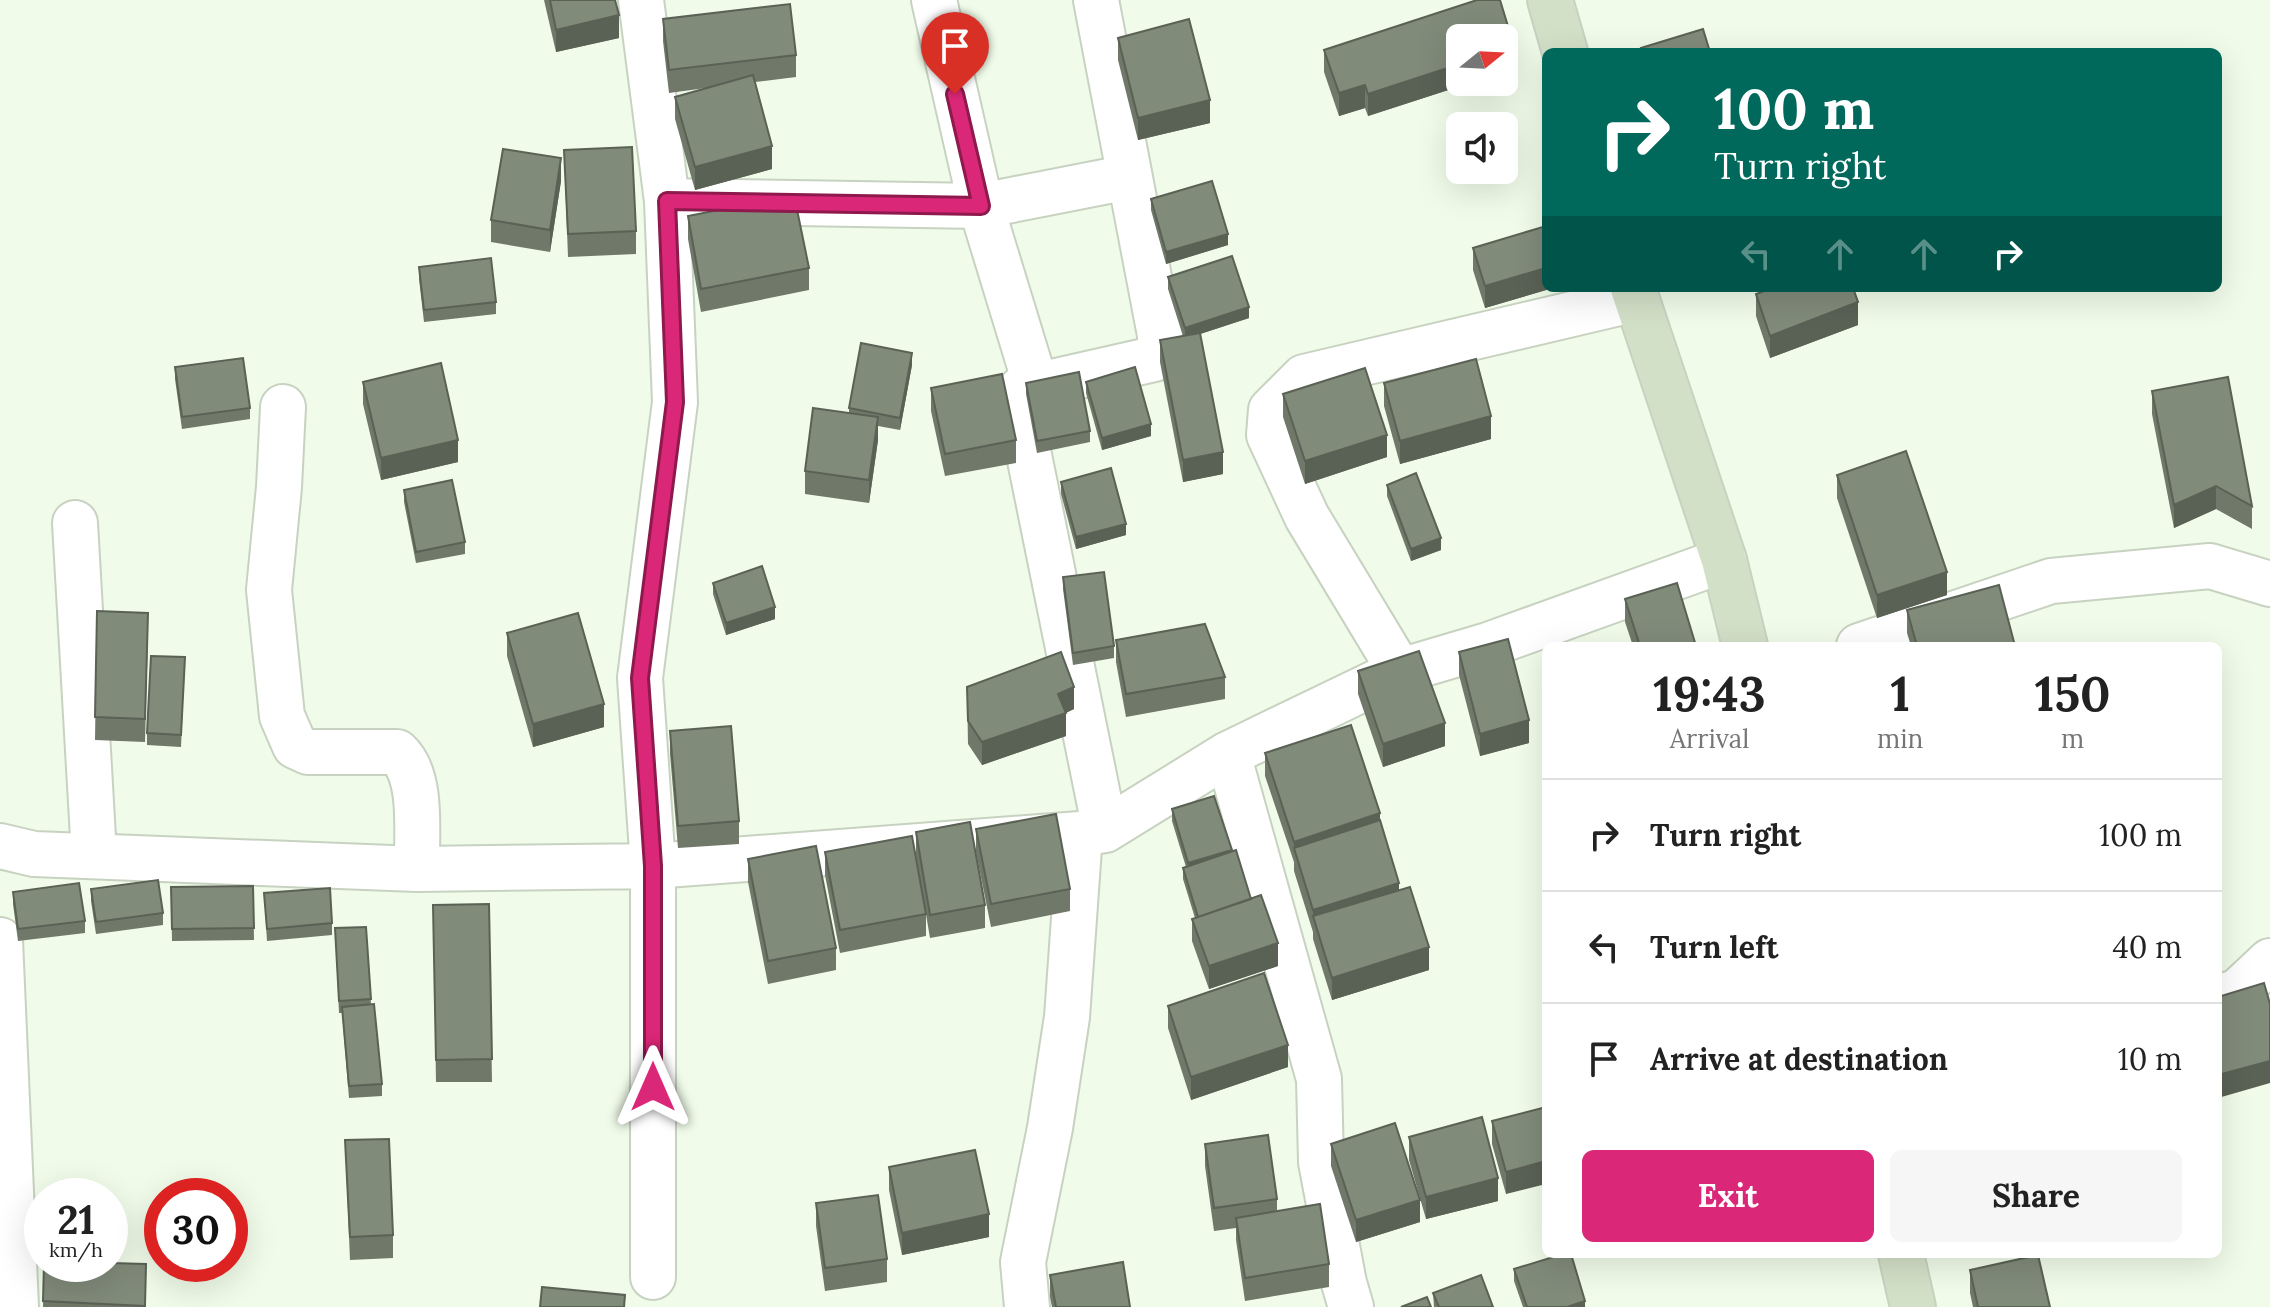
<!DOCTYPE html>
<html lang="en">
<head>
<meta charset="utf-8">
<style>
  :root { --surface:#fff; --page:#f6f6f6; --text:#222; --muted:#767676; --line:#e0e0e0; --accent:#db2777 }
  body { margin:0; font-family:Lora,serif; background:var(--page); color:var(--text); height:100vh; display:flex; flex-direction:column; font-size:30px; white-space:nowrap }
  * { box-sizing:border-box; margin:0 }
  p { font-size:26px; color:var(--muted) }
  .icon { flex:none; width:44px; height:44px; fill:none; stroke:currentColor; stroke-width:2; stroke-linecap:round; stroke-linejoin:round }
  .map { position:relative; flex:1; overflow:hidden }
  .panel { position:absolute; left:1542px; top:642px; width:680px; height:616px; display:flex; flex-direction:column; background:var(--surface); border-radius:12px; box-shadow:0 8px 32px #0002 }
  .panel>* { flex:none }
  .banner { position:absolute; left:1542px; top:48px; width:680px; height:244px; border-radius:12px; box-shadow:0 8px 32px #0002; background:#00695c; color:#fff; overflow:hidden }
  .needle { width:52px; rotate:72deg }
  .controls { position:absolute; left:1446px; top:24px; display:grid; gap:16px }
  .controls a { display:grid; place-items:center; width:72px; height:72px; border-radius:12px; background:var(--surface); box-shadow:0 8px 32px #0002; font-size:40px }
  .speed { position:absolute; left:24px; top:1178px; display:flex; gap:16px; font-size:40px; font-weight:700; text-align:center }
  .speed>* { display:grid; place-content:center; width:104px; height:104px; border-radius:50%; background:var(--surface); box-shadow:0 8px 32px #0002; line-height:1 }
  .speed small { font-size:20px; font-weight:400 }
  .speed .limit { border:12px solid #d22; background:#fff; color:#111 }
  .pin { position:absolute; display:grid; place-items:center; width:68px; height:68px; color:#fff; margin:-82px -34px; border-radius:50% 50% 50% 0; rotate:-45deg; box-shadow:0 0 8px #0007 }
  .pin .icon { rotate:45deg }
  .me { position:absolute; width:88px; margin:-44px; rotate:0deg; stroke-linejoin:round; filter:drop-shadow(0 0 6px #0008) }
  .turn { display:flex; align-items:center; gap:28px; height:168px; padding:0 40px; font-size:36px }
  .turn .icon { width:104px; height:104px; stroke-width:2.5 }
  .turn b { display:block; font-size:56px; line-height:68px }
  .lanes { display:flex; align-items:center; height:76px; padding:0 40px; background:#0003; justify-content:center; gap:40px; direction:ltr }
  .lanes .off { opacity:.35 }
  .eta { display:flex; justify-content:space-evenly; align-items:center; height:136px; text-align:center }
  .eta b { font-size:48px; font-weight:700; line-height:56px }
  .cta { display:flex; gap:16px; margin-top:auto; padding:16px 40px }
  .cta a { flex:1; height:92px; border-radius:12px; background:var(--accent); color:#fff; font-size:32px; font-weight:700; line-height:92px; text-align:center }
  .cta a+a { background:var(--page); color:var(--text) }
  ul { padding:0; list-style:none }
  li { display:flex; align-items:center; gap:24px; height:112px; padding:0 40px; border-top:2px solid var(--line) }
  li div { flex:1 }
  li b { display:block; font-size:30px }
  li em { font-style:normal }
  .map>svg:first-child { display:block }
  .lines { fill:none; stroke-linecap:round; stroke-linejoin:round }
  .street-casing { stroke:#c7d2c0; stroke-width:48 }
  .secondary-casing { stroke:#c7d2c0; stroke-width:48 }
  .street { stroke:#fff; stroke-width:44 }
  .secondary { stroke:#d3e0c8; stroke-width:44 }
  .wall { fill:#6f7869 }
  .shaded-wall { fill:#5a6155 }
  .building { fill:#818b7a; stroke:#5a6155; stroke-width:2 }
  .route-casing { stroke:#8e194d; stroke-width:20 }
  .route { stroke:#db2777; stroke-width:14 }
</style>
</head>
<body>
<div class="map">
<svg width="2270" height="1307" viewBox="0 0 2270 1307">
  <rect width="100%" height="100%" fill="#f0fbe9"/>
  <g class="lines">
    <g class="street-casing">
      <path id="street" d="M641 0 667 201 675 402 640 678 653 866V1277
        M934 0 981 206 1036 386
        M1096 0 1160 335V351L1154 359 1021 389 1018 401 1105 830
        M667 201 981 206 1129 177
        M283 407 279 487 269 590 282 716 295 746 308 752H397C424 776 416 834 417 869
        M75 523 94 855
        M1859 646 2051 581 2210 566 2270 584
        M1400 671 1307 517 1269 435 1271 410 1304 377 1636 299
        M1228 754 1319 1079 1321 1162 1344 1283 1351 1307
        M0 846 34 854 417 869 653 866 1080 834 1105 830 1228 754 1400 671 1488 645 1724 560
        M0 940 16 1307
        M2218 997 2237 992 2270 961
        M1027 1307 1023 1262 1050 1128 1067 1017 1080 834"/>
    </g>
    <g class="secondary-casing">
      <path id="secondary" d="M1550 0 1565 52
        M1633 288 1724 560 1745 646
        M1901 1254 1913 1307"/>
    </g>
    <use href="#street" class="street"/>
    <use href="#secondary" class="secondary"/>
  </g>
  <path class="wall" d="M544 0H615L619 38 556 52Z
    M1477 0H1500L1514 46V69L1504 72V38H1460V82H1473L1368 116 1365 108 1339 116 1324 72V50Z
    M663 19 796 55V77L755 82 772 169 695 190 675 119V97L706 88 669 93 663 41Z
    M1118 38 1210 123 1138 140 1118 60Z
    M564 150 636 231V254L568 257Z
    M561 181 550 252 491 242V220Z
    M1151 199 1228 245 1166 264 1151 210Z
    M688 216 809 268V290L701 312 688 239Z
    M1473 248 1546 288H1553L1485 308 1473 270Z
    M419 267 496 302V314L424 322 419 279Z
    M1168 277 1249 318 1200 334 1223 474 1183 482 1160 362V340L1183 336 1168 289Z
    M1756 294 1858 325 1770 358 1756 316Z
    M912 365 900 430 878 426V440L869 503 805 494V471L849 413V408Z
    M175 367 250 408V419L182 429 175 379Z
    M363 382 458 462 381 480 363 404Z
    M1086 382 1151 436 1102 450 1086 393Z
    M1026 383 1090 431V442L1037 453 1026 394Z
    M1384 383 1491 439 1400 464 1384 406Z
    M931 388 1016 440V463L945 476 931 411Z
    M2152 391 2252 506V529L2216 509 2174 528 2152 414Z
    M1283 394 1387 457 1305 484 1283 417Z
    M1837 475 1947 595 1877 618 1837 498Z
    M1061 482 1126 535 1076 549 1061 494Z
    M1387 485 1441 550 1411 561 1387 496Z
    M404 490 465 542V554L416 563 404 502Z
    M1063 577 1114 646V658L1073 665 1063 589Z
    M713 583 775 619 726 635 713 594Z
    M1625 599 1696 646H1633L1625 622Z
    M1907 610 2015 646H1911L1907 633Z
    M97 611 148 635 145 742 95 740Z
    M507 633 604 727 533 747 507 656Z
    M1116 640 1225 677V699L1126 717 1116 662Z
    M1459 652 1529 743 1480 756 1459 675Z
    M185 657 181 747 147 745V733Z
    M1358 671 1445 746 1383 767 1358 694Z
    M967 687 1074 709 1066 713V736L982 765 968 744Z
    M670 731 739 821V844L678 848 670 754Z
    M1265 753 1380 822 1399 890 1429 970 1332 1000 1313 939V932L1294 871V862L1265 776Z
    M1172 809 1232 852 1278 966 1209 989 1192 941V919L1195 918 1183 879V868L1186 867 1172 821Z
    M976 829 1070 889V911L991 927 976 852Z
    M916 832 985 905V928L930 938 916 855Z
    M825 852 926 914V936L840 953 825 875Z
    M748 859 836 948V970L768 984 748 882Z
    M253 886 254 940 172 941 171 887Z
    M91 889 163 913V925L96 934 91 901Z
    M13 892 85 921V933L18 941 13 904Z
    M264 893 332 923V935L267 941Z
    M489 904 492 1082H436L433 905Z
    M366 927 371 1004 382 1084V1096L349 1098 342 1013H339L335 928Z
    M1168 1006 1288 1067 1191 1100 1168 1028Z
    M1546 1107 1506 1194 1492 1144V1121Z
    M1409 1137 1498 1201 1426 1219 1409 1160Z
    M345 1140 393 1235V1258L350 1260Z
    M1205 1144 1277 1199V1211L1329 1264V1287L1245 1301 1236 1240V1228L1214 1231 1205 1166Z
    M1331 1144 1420 1222 1356 1242 1331 1166Z
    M889 1167 989 1237 902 1255 889 1190Z
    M816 1203 887 1259V1282L825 1291 816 1226Z
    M44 1264H110L145 1307H43Z
    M1514 1269 1585 1307H1523L1514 1281Z
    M1970 1270 2050 1307H1973L1970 1293Z
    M1050 1275 1130 1307H1052L1050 1297Z
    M1433 1293 1493 1307H1434Z"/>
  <path class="shaded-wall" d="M619 15V38L556 52V30Z
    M1514 46V69L1504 72V49Z
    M1460 64V82H1473L1368 116V94Z
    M1365 85V108L1339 116V93Z
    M1210 100V123L1138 140V118Z
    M772 146V169L695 190V167Z
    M561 158V181L550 252V230Z
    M1228 234V245L1166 264V252Z
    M1546 268V288H1553L1485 308V286Z
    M1858 302V325L1770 358V336Z
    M1249 307V318L1185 339V328Z
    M912 353V365L900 430V418Z
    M1491 416V439L1400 464V441Z
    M878 417V440L869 503V480Z
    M1151 424V436L1102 450V438Z
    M1387 435V457L1305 484V461Z
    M458 440V462L381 480V458Z
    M1223 452V474L1183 482V460Z
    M2216 486V509L2174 528V505Z
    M1126 524V535L1076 549V537Z
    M1441 538V550L1411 561V549Z
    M1947 572V595L1877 618V595Z
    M775 607V619L726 635V623Z
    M1074 687V709L1063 714 1066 713V736L982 765V742L1058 694Z
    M604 704V727L533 747V724Z
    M1529 720V743L1480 756V734Z
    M1445 723V746L1383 767V744Z
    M1380 813V835L1294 851V842Z
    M1232 850V862L1188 875V863Z
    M1399 883V905L1313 916V932V910Z
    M1278 943V966L1209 989V966Z
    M1429 947V970L1332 1000V978Z
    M1288 1045V1067L1191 1100V1077Z
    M2270 1061V1083L2218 1098V1075Z
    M1546 1161V1184L1506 1194V1172Z
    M1498 1178V1201L1426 1219V1197Z
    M1420 1200V1222L1356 1242V1220Z
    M989 1214V1237L902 1255V1233Z
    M1585 1301V1307H1567Z"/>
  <path class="building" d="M550 0H615L619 15 556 30Z
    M1477 0H1500L1514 46 1504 49V38H1460V64L1368 94 1365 85 1339 93 1324 50Z
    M790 4 796 55 669 70 663 19Z
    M1189 19 1210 100 1138 118 1118 38Z
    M1703 29 1710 52H1642L1641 48Z
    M753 75 772 146 695 167 675 97Z
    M632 147 636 231 568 234 564 150Z
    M503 149 561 158 550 230 491 220Z
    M1212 181 1228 234 1166 252 1151 199Z
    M794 195 809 268 701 289 688 216Z
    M1546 226V268L1485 286 1473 248Z
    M1232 256 1249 307 1185 328 1168 277Z
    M491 258 496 302 424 310 419 267Z
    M1772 288H1853L1858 302 1770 336 1756 294Z
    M1200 333 1223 452 1183 460 1160 340Z
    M861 343 912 353 900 418 849 408Z
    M243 358 250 408 182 417 175 367Z
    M1476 359 1491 416 1400 441 1384 383Z
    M441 363 458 440 381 458 363 382Z
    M1135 367 1151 424 1102 438 1086 382Z
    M1365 368 1387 435 1305 461 1283 394Z
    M1079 372 1090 431 1037 441 1026 383Z
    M1002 374 1016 440 945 454 931 388Z
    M2228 377 2252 506 2216 486 2174 505 2152 391Z
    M813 408 878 417 869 480 805 471Z
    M1906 451 1947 572 1877 595 1837 475Z
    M1111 468 1126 524 1076 537 1061 482Z
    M1416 473 1441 538 1411 549 1387 485Z
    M452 480 465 542 416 552 404 490Z
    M762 566 775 607 726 623 713 583Z
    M1104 572 1114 646 1073 653 1063 577Z
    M1677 583 1696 646H1640L1625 599Z
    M1999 585 2015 646H1917L1907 610Z
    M97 611 148 613 145 719 95 717Z
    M578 613 604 704 533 724 507 633Z
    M1205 624 1225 677 1126 694 1116 640Z
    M1508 639 1529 720 1480 734 1459 652Z
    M1419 651 1445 723 1383 744 1358 671Z
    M1061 652 1074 687 1058 694 1066 713 982 742 968 721 967 687Z
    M151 656 185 657 181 735 147 733Z
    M1351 725 1380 813 1294 842 1265 753Z
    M731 726 739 821 678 826 670 731Z
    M1214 796 1232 850 1188 863 1172 809Z
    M1056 814 1070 889 991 904 976 829Z
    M1380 820 1399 883 1313 910 1294 848Z
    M970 822 985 905 930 915 916 832Z
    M912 836 926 914 840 930 825 852Z
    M816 846 836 948 768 961 748 859Z
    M1236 850 1251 899 1198 917 1183 868Z
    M158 880 163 913 96 922 91 889Z
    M79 883 85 921 18 929 13 892Z
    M253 886 254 928 172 929 171 887Z
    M1410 887 1429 947 1332 978 1313 916Z
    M330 888 332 923 267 929 264 893Z
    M1261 895 1278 943 1209 966 1192 919Z
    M489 904 492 1059 436 1060 433 905Z
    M366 927 371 999 339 1001 335 928Z
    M1264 973 1288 1045 1191 1077 1168 1006Z
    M2264 983 2270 1004V1061L2218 1075V997Z
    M374 1004 382 1084 349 1086 342 1007Z
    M1546 1107V1161L1506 1172 1492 1121Z
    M1482 1117 1498 1178 1426 1197 1409 1137Z
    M1395 1123 1420 1200 1356 1220 1331 1144Z
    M1268 1135 1277 1199 1214 1208 1205 1144Z
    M389 1139 393 1235 350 1237 345 1140Z
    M975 1150 989 1214 902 1233 889 1167Z
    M878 1195 887 1259 825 1268 816 1203Z
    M1320 1204 1329 1264 1245 1278 1236 1218Z
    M1563 1254H1571L1585 1301 1567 1307H1527L1514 1269Z
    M2038 1255 2050 1307H1978L1970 1270Z
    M1123 1262 1130 1307H1056L1050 1275Z
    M110 1263 146 1264 145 1306 43 1301 44 1264H110Z
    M1481 1275 1493 1307H1439L1433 1293Z
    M542 1287 625 1295 624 1307H540Z
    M1427 1297 1431 1307H1401Z"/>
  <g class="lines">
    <g class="route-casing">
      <path id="route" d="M653 1087V866L640 678 675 402 667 201 981 206 955 94"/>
    </g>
    <use href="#route" class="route"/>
  </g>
</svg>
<div class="controls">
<a><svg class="needle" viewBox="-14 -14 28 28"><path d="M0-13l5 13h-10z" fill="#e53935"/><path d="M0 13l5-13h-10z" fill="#767676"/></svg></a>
<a><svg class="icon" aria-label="sound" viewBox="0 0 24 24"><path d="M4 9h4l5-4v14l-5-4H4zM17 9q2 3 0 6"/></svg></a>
</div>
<div class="speed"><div>21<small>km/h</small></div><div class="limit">30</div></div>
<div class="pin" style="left:955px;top:94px;background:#d93025"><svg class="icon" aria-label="arrive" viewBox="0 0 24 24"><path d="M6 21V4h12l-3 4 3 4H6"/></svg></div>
<svg class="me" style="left:653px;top:1087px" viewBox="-20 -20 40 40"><path d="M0-17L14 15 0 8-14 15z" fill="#db2777" stroke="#fff" stroke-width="4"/></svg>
<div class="banner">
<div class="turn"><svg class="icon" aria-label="right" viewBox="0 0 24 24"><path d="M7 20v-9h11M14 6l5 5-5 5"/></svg><div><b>100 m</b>Turn right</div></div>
<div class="lanes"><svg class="icon off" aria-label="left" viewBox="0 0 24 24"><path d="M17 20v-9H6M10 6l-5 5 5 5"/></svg><svg class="icon off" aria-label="ahead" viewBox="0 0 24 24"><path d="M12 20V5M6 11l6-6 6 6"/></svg><svg class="icon off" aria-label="ahead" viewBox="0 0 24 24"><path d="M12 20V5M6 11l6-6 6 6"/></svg><svg class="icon" aria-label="right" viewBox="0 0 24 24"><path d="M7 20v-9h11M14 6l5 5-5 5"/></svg></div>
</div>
<section class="panel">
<div class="eta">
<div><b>19:43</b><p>Arrival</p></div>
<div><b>1</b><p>min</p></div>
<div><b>150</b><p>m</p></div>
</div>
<ul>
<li><svg class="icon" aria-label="right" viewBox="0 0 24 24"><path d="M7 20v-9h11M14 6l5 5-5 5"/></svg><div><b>Turn right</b></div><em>100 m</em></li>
<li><svg class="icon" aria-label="left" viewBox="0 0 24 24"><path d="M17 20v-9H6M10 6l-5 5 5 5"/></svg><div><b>Turn left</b></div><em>40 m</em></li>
<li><svg class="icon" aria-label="arrive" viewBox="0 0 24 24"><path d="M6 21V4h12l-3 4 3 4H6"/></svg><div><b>Arrive at destination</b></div><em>10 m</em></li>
</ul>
<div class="cta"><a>Exit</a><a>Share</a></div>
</section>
</div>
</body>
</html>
